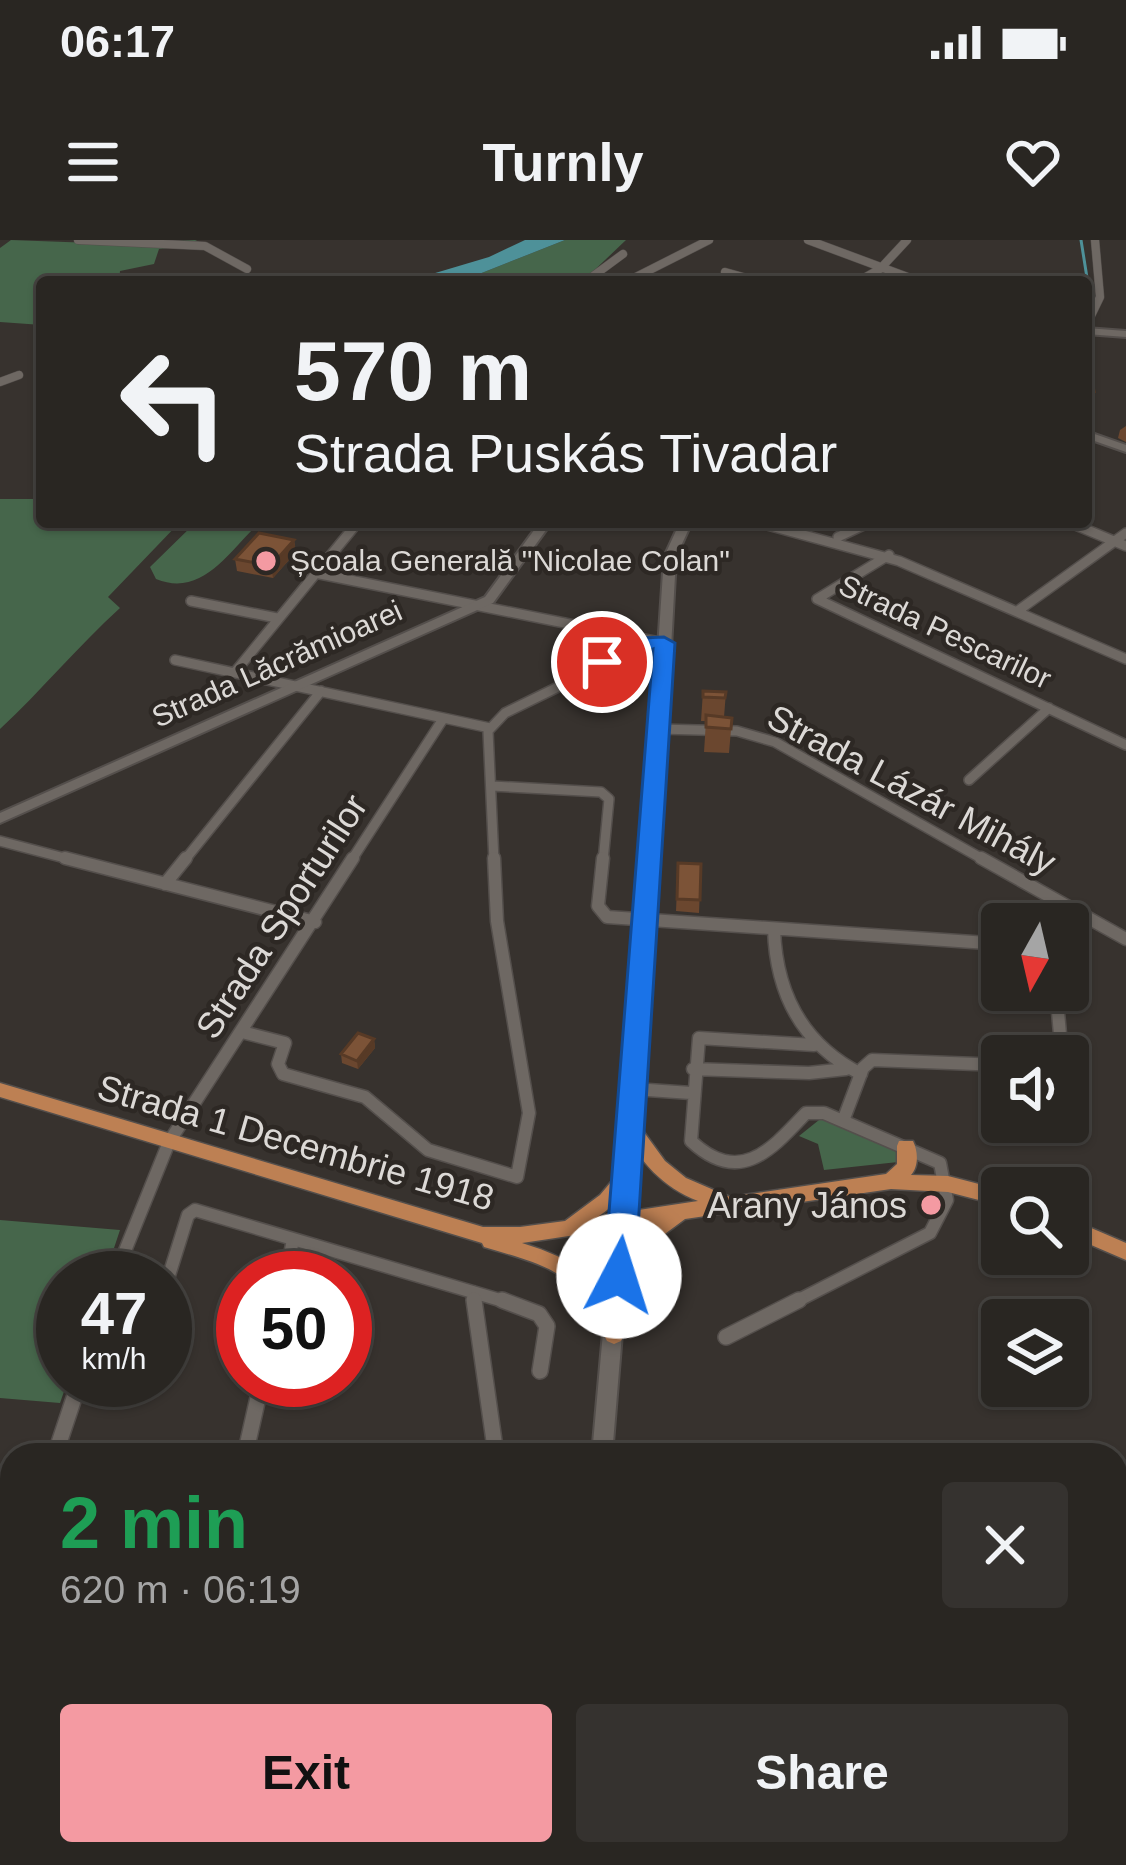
<!DOCTYPE html>
<html lang="en">
<head>
<meta charset="utf-8">
<style>
  :root { --surface:#292622; --page:#35322f; --text:#f1f3f6; --muted:#a5a5a5; --line:#454340; --accent:#f49aa2 }
  body { margin:0; font-family:Arial,sans-serif; background:var(--page); color:var(--text); height:100vh; display:flex; flex-direction:column; font-size:45px; white-space:nowrap }
  * { box-sizing:border-box; margin:0 }
  p { font-size:39px; color:var(--muted) }
  .icon { flex:none; width:66px; height:66px; fill:none; stroke:currentColor; stroke-width:2; stroke-linecap:round; stroke-linejoin:round }
  .map { position:relative; flex:1; overflow:hidden }
  .details { position:absolute; left:0px; top:1203px; width:1128px; height:423px; display:flex; flex-direction:column; background:var(--surface); border-radius:36px 36px 0 0; box-shadow:0 3px 9px #0004,0 0 0 3px var(--line) }
  .details>* { flex:none }
  .hud { position:absolute; left:36px; top:36px; width:1056px; height:252px; border-radius:12px; box-shadow:0 3px 9px #0004,0 0 0 3px var(--line); background:#292622; color:var(--text); overflow:hidden }
  .needle { width:78px; rotate:188deg }
  .buttons { position:absolute; left:981px; top:663px; display:grid; gap:24px }
  .buttons a { display:grid; place-items:center; width:108px; height:108px; border-radius:12px; background:var(--surface); box-shadow:0 3px 9px #0004,0 0 0 3px var(--line); font-size:60px }
  .speed { position:absolute; left:36px; top:1011px; display:flex; gap:24px; font-size:60px; font-weight:700; text-align:center }
  .speed>* { display:grid; place-content:center; width:156px; height:156px; border-radius:50%; background:var(--surface); box-shadow:0 3px 9px #0004,0 0 0 3px var(--line); line-height:1 }
  .speed small { font-size:30px; font-weight:400 }
  .speed .limit { border:18px solid #d22; background:#fff; color:#111 }
  .pin { position:absolute; display:grid; place-items:center; width:102px; height:102px; color:#fff; margin:-51px; border:6px solid #fff; border-radius:50%; box-shadow:0 3px 12px #0007 }
  .me { position:absolute; width:132px; margin:-66px; rotate:5deg; stroke-linejoin:round; filter:drop-shadow(0 0 9px #0008) }
  .turn { display:flex; align-items:center; gap:42px; height:252px; padding:0 60px; font-size:54px }
  .turn .icon { width:156px; height:156px; stroke-width:2.5 }
  .turn b { display:block; font-size:84px; line-height:102px }
  .round { display:grid; place-items:center; flex:none; width:126px; height:126px; border-radius:12px; background:var(--page) }
  .summary { display:flex; align-items:center; justify-content:space-between; height:204px; padding:0 60px }
  h1 { font-size:72px; font-weight:700; line-height:90px; color:#1e9e55 }
  .action { display:flex; gap:24px; margin-top:auto; padding:24px 60px }
  .action a { flex:1; height:138px; border-radius:12px; background:var(--accent); color:#111; font-size:48px; font-weight:700; line-height:138px; text-align:center }
  .action a+a { background:var(--page); color:var(--text) }
  .status { display:flex; justify-content:space-between; align-items:center; height:84px; padding:0 60px; background:var(--surface); direction:ltr }
  .status svg { height:33px; fill:currentColor }
  header { display:flex; justify-content:space-between; align-items:center; height:156px; padding:0 60px; background:var(--surface); font-size:54px; font-weight:700 }
  .map>svg:first-child { display:block }
  .green { fill:#46664b }
  .water { fill:#4e9199 }
  .lines { fill:none; stroke-linecap:round; stroke-linejoin:round }
  .stream-far1 { stroke:#4e9199; stroke-width:3 }
  .stream { stroke:#4e9199; stroke-width:4.5 }
  .minor-far3-casing { stroke:#544f4c; stroke-width:9 }
  .minor-far2-casing { stroke:#544f4c; stroke-width:12 }
  .minor-far1-casing { stroke:#544f4c; stroke-width:15 }
  .minor-casing { stroke:#544f4c; stroke-width:18 }
  .secondary-casing { stroke:#544f4c; stroke-width:4 }
  .primary-casing { stroke:#544f4c; stroke-width:3 }
  .minor-far3 { stroke:#6e6863; stroke-width:8 }
  .minor-far2 { stroke:#6e6863; stroke-width:9 }
  .minor-far1 { stroke:#6e6863; stroke-width:12 }
  .minor { stroke:#6e6863; stroke-width:15 }
  .secondary { fill:#6e6863; fill-rule:evenodd }
  .primary { fill:#bd8053; fill-rule:evenodd }
  .wall { fill:#6b472f }
  .shaded-wall { fill:#573a26 }
  .building { fill:#7c5337; stroke:#573a26; stroke-width:3 }
  .route { fill:#1a73e8; stroke:#114b97; stroke-width:3 }
  .poi-dot { fill:#f49aa2; stroke:#2d2824; stroke-width:4.5 }
  .labels { text-anchor:middle; stroke-width:9; stroke-linejoin:round; paint-order:stroke }
  .far-poi-label { font-size:30px; fill:#dcd9d6; stroke:#2d2824; text-anchor:start }
  .far-street-label { font-size:30px; fill:#dcd9d6; stroke:#2d2824 }
  .street-label { font-size:36px; fill:#dcd9d6; stroke:#2d2824 }
  .poi-label { font-size:36px; fill:#dcd9d6; stroke:#2d2824; text-anchor:end }
</style>
</head>
<body>
<div class="status"><b>06:17</b><svg viewBox="0 0 49 12"><path d="M0 12V9h3v3zM5 12V6h3v6zM10 12V3h3v9zM15 12V0h3v12zM26 1h20v11H26zM47 4h2v5h-2z"/></svg></div>
<header><svg class="icon" aria-label="menu" viewBox="0 0 24 24"><path d="M4 6h16M4 12h16M4 18h16"/></svg>Turnly<svg class="icon" aria-label="heart" viewBox="0 0 24 24"><path d="M12 20l-8-8c-3-5 5-10 8-4 3-6 11-1 8 4z"/></svg></header>
<div class="map">
<svg width="1126" height="1625" viewBox="0 0 1126 1625">
  <rect width="100%" height="100%" fill="#37322e"/>
  <path class="green" d="M11 0 120 4 195 0 204 4 159 9 154 24 120 31 119 42H42V85L0 82V8Z
    M565 0H626L582 42H459Z
    M0 259H42V282H180L108 357 120 368C77 407 42 450 0 489Z
    M196 282 254 288C226 316 200 357 156 339L150 327Z
    M824 876 902 912 898 922 824 930 818 904 799 896Z
    M0 980 120 990 104 1038H63V1140H68L60 1163 0 1158Z"/>
  <path class="water" d="M525 0H565L459 42H405L489 17Z"/>
  <g class="lines">
    <path class="stream-far1" d="M1081 0 1091 63"/>
    <path class="stream" d="M0 1389 12 1397
      M880 1614 900 1625"/>
    <g class="minor-far3-casing">
      <path id="minor-far3" d="M78 0 205 6 247 29
        M808 0 921 42
        M725 32 761 42
        M585 42 623 14
        M626 42 709 0
        M857 42 880 29 907 0
        M1086 86 1100 57 1095 0
        M0 142 19 135"/>
    </g>
    <g class="minor-far2-casing">
      <path id="minor-far2" d="M756 282 899 321 1126 419
        M1068 282 1126 306
        M838 297 870 282
        M889 315 817 359 1126 505
        M315 333 664 403
        M191 361 277 378
        M1019 370 1126 293
        M175 420 490 488
        M235 432 358 282
        M659 489 737 491 775 502 986 621
        M969 540 1049 468
        M492 546 601 552 609 559 603 621
        M0 601 76 621
        M184 621 321 451
        M351 621 443 479
        M494 621 488 491 505 473 650 402"/>
    </g>
    <g class="minor-far1-casing">
      <path id="minor-far1" d="M65 618 315 682
        M603 618 598 666 607 677 1002 704
        M981 618 1126 699
        M165 644 186 618
        M774 689C776 754 802 804 861 834
        M1056 750 1062 816
        M242 792 285 803 278 824 283 834 365 857 428 910 517 937 529 873 497 681 494 618
        M693 829 809 833 846 829
        M634 849 691 853
        M843 881 863 828 872 820 1002 825
        M114 1038 169 902 353 618
        M285 1038 293 1000
        M165 1048 188 975 195 970 510 1063
        M473 1052 475 1063
        M793 1063 930 993 947 960 940 923 824 873H806C772 909 740 947 691 901L699 798 814 805"/>
    </g>
    <g class="minor-casing">
      <path id="minor" d="M474 1060 496 1215
        M502 1060 539 1074 547 1086 540 1131
        M726 1097 799 1060
        M55 1215 80 1140
        M245 1215 262 1140
        M1116 1281 1126 1260
        M1116 1346 1126 1351
        M7 1365 12 1348
        M0 1580 12 1595
        M27 1614 36 1625
        M737 1614 738 1625"/>
    </g>
    <g class="secondary-casing">
      <path id="secondary" d="M1086 88 1126 91V97L1086 94Z
        M1086 191 1126 205V212L1086 198Z
        M540 282H552L493 363 0 583V573L485 357Z
        M680 282H692L676 317 656 681 612 1215H592L640 681 664 317Z
        M551 1614H575L574 1625H550Z"/>
    </g>
    <g class="primary-casing">
      <path id="primary" d="M0 843 483 987H520L565 981 600 955 621 930H635L638 935C628 952 615 965 599 976L698 961C662 947 641 922 622 889L624 884H638L665 921 686 938 730 957 886 934 897 924V906L899 901H913C918 911 919 926 911 935L948 936 1002 950V966L948 952 891 949 685 979 650 1005 626 1042 619 1044 612 1042 609 1036 636 993 649 984 522 1003C580 1021 602 1039 624 1095L621 1101 614 1104 607 1101C600 1087 595 1071 585 1058 561 1026 520 1018 484 1007L482 1003 0 857Z
        M1068 978 1126 1003V1020L1068 995Z"/>
    </g>
    <use href="#minor-far3" class="minor-far3"/>
    <use href="#minor-far2" class="minor-far2"/>
    <use href="#minor-far1" class="minor-far1"/>
    <use href="#minor" class="minor"/>
    <use href="#secondary" class="secondary"/>
    <use href="#primary" class="primary"/>
  </g>
  <path class="wall" d="M1086 138 1094 151 1091 162 1086 161Z
    M1126 186V202L1118 198 1120 190Z
    M294 300 296 312 273 338 237 331 235 319Z
    M703 451 726 452 724 477 732 478 729 513 704 512 706 481H701Z
    M678 623 701 624 699 673 676 671Z
    M374 799 375 808 358 829 342 823 341 814Z"/>
  <path class="shaded-wall" d="M294 300 296 312 273 338 271 326Z
    M374 799 375 808 358 829 357 821Z"/>
  <path class="building" d="M1091 137 1094 151 1086 149V138Z
    M259 293 294 300 271 326 235 319Z
    M703 451 726 452 725 458 703 457Z
    M706 475 732 478 731 489 706 487Z
    M678 623 701 624 700 660 677 659Z
    M358 793 374 799 357 821 341 814Z"/>
  <path class="route" d="M664 397 675 403 635 1036 630 1045 619 1049 608 1045 604 1036 653 409 602 429 591 422 642 398Z"/>
  <g class="poi-dot">
    <circle cx="266" cy="321" r="12"/>
    <circle cx="931" cy="965" r="12"/>
  </g>
  <g class="labels">
    <g class="far-poi-label">
      <text x="290" y="331">Școala Generală "Nicolae Colan"</text>
    </g>
    <g class="far-street-label">
      <text transform="translate(945 392) rotate(25)" y="10">Strada Pescarilor</text>
      <text transform="translate(277 424) rotate(-24)" y="10">Strada Lăcrămioarei</text>
    </g>
    <g class="street-label">
      <text transform="translate(912 549) rotate(28)" y="13">Strada Lázár Mihály</text>
      <text transform="translate(281 676) rotate(-57)" y="13">Strada Sporturilor</text>
      <text transform="translate(296 902) rotate(16)" y="13">Strada 1 Decembrie 1918</text>
    </g>
    <g class="poi-label">
      <text x="907" y="978">Arany János</text>
    </g>
  </g>
</svg>
<div class="buttons">
<a><svg class="needle" viewBox="-14 -14 28 28"><path d="M0-13l5 13h-10z" fill="#e53935"/><path d="M0 13l5-13h-10z" fill="#a5a5a5"/></svg></a>
<a><svg class="icon" aria-label="sound" viewBox="0 0 24 24"><path d="M4 9h4l5-4v14l-5-4H4zM17 9q2 3 0 6"/></svg></a>
<a><svg class="icon" aria-label="search" viewBox="0 0 24 24"><circle cx="10" cy="10" r="6"/><path d="M15 15l6 6"/></svg></a>
<a><svg class="icon" aria-label="layers" viewBox="0 0 24 24"><path d="M12 4l9 5-9 5-9-5zM3 14l9 5 9-5"/></svg></a>
</div>
<div class="speed"><div>47<small>km/h</small></div><div class="limit">50</div></div>
<div class="pin" style="left:602px;top:422px;background:#d93025"><svg class="icon" aria-label="arrive" viewBox="0 0 24 24"><path d="M6 21V4h12l-3 4 3 4H6"/></svg></div>
<svg class="me" style="left:619px;top:1036px" viewBox="-20 -20 40 40"><circle r="19" fill="#fff"/><path d="M0-13L10 11 0 6-10 11z" fill="#1a73e8"/></svg>
<div class="hud">
<div class="turn"><svg class="icon" aria-label="left" viewBox="0 0 24 24"><path d="M17 20v-9H6M10 6l-5 5 5 5"/></svg><div><b>570 m</b>Strada Puskás Tivadar</div></div>
</div>
<section class="details">
<div class="summary"><div><h1>2 min</h1><p>620 m · 06:19</p></div><a class="round"><svg class="icon" aria-label="close" viewBox="0 0 24 24"><path d="M6 6l12 12M18 6L6 18"/></svg></a></div>
<div class="action"><a>Exit</a><a>Share</a></div>
</section>
</div>
</body>
</html>
